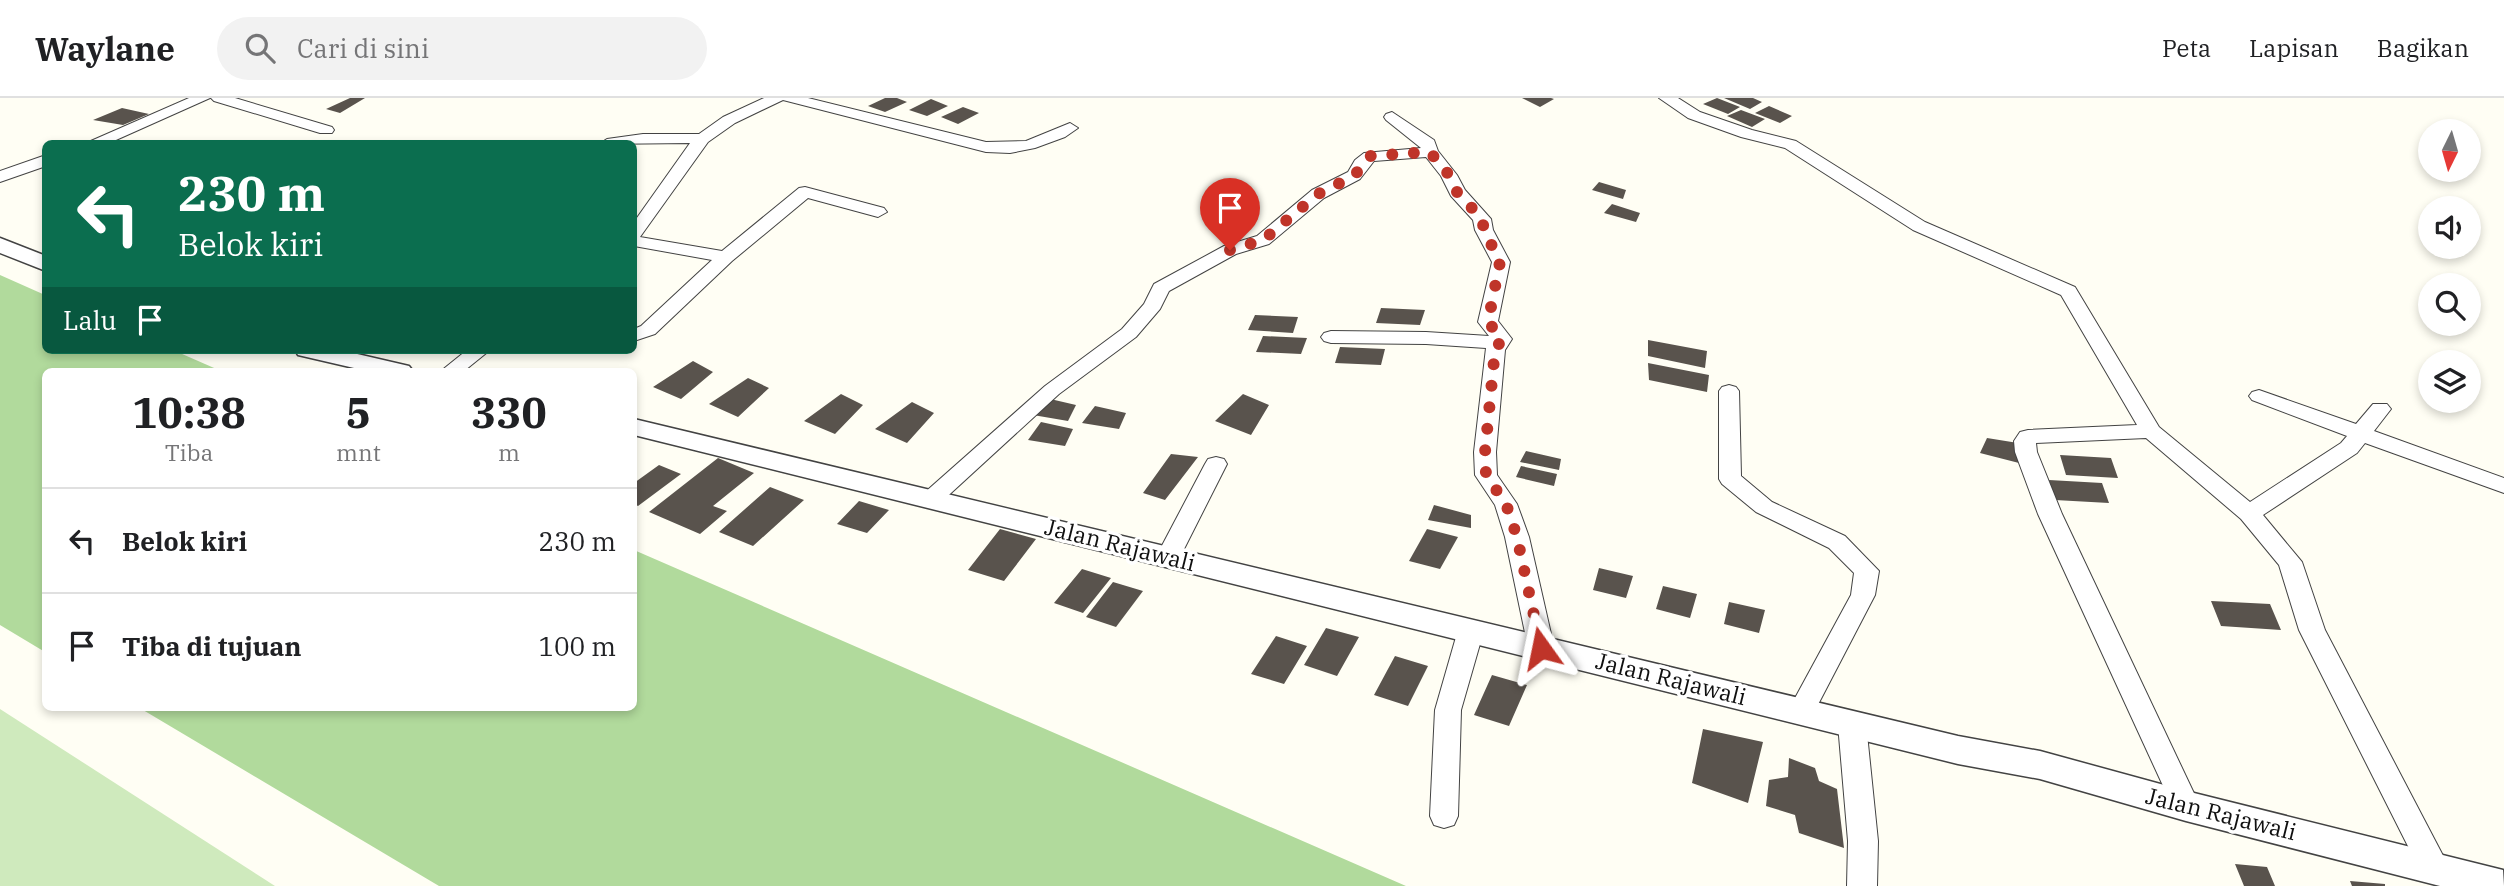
<!DOCTYPE html>
<html lang="id">
<head>
<meta charset="utf-8">
<style>
  :root { --surface:#fff; --page:#f2f2f2; --text:#202124; --muted:#757577; --line:#e0e0e0 }
  body { margin:0; font-family:"IBM Plex Serif",serif; background:var(--page); color:var(--text); height:100vh; display:flex; flex-direction:column; font-size:26px; white-space:nowrap }
  * { box-sizing:border-box; margin:0 }
  p { font-size:23px; color:var(--muted) }
  .icon { flex:none; width:38px; height:38px; fill:none; stroke:currentColor; stroke-width:2; stroke-linecap:round; stroke-linejoin:round }
  .map { position:relative; flex:1; overflow:hidden }
  .drawer { position:absolute; left:42px; top:270px; width:595px; height:343px; display:flex; flex-direction:column; background:var(--surface); border-radius:10px; box-shadow:0 4px 10px #0003 }
  .drawer>* { flex:none }
  .hud { position:absolute; left:42px; top:42px; width:595px; height:214px; border-radius:10px; box-shadow:0 4px 10px #0003; background:#0b6e4f; color:#fff; overflow:hidden }
  .needle { width:46px; rotate:185deg }
  .controls { position:absolute; left:2418px; top:21px; display:grid; gap:14px }
  .controls a { display:grid; place-items:center; width:63px; height:63px; border-radius:50%; background:var(--surface); box-shadow:0 4px 10px #0003; font-size:35px }
  .pin { position:absolute; display:grid; place-items:center; width:60px; height:60px; color:#fff; margin:-72px -30px; border-radius:50% 50% 50% 0; rotate:-45deg; box-shadow:0 0 7px #0007 }
  .pin .icon { rotate:45deg }
  .me { position:absolute; width:77px; margin:-38px; rotate:348deg; stroke-linejoin:round; filter:drop-shadow(0 0 5px #0008) }
  .turn { display:flex; align-items:center; gap:24px; height:147px; padding:0 21px; font-size:32px }
  .turn .icon { width:91px; height:91px; stroke-width:2.5 }
  .turn b { display:block; font-size:49px; line-height:60px }
  .then { display:flex; align-items:center; height:66px; padding:0 21px; background:#0003; gap:14px; font-size:26px }
  .eta { display:flex; justify-content:space-evenly; align-items:center; height:119px; text-align:center }
  .eta b { font-size:42px; font-weight:700; line-height:49px }
  ul { padding:0; list-style:none }
  li { display:flex; align-items:center; gap:21px; height:105px; padding:0 21px; border-top:2px solid var(--line) }
  li div { flex:1 }
  li b { display:block; font-size:26px }
  li em { font-style:normal }
  header { display:flex; align-items:center; gap:42px; box-sizing:border-box; height:98px; padding:0 35px; background:var(--surface); border-bottom:2px solid var(--line) }
  header strong { font-size:33px }
  nav { display:flex; gap:38px; margin-inline-start:auto; font-size:24px }
  .search { width:490px; height:63px; background:var(--page); display:flex; align-items:center; gap:18px; box-sizing:border-box; padding:0 24px; border-radius:38px; color:var(--muted); font-size:26px }
  .map>svg:first-child { display:block }
  .green { fill:#cfeabd }
  .forest { fill:#b1da9c }
  .building { fill:#59534d }
  .lines { fill:none; stroke-linecap:round; stroke-linejoin:round }
  .minor-casing { stroke:#434343; stroke-width:2 }
  .tertiary-casing { stroke:#434343; stroke-width:3 }
  .minor { fill:#fff; fill-rule:evenodd }
  .tertiary { fill:#fff; fill-rule:evenodd }
  .route { stroke:#bf3429; stroke-width:12; stroke-dasharray:0 21.6 }
  .labels { text-anchor:middle; stroke-width:7; stroke-linejoin:round; paint-order:stroke }
  .street-label { font-size:23px; fill:#101010; stroke:#fff }
</style>
</head>
<body>
<header>
<strong>Waylane</strong>
<div class="search"><svg class="icon" aria-label="search" viewBox="0 0 24 24"><circle cx="10" cy="10" r="6"/><path d="M15 15l6 6"/></svg>Cari di sini</div>
<nav><a>Peta</a><a>Lapisan</a><a>Bagikan</a></nav>
</header>
<div class="map">
<svg width="2504" height="788" viewBox="0 0 2504 788">
  <rect width="100%" height="100%" fill="#fffef4"/>
  <path class="green" d="M0 611 275 788H0Z"/>
  <path class="forest" d="M0 177 45 197 46 252H173L221 273H46L45 554 0 527Z
    M634 452 1406 788H439L138 609H634Z"/>
  <path class="building" d="M350 0H365L340 15 326 11Z
    M885 0H897L907 4 885 14 868 8Z
    M1522 0H1551L1554 1 1540 9Z
    M1717 0 1740 9 1728 16 1703 6Z
    M1724 0H1753L1762 4 1750 11Z
    M931 1 948 8 927 18 909 12Z
    M1769 8 1792 18 1780 25 1755 15Z
    M963 9 979 15 958 26 941 19Z
    M122 10 149 16 123 27 93 22Z
    M1741 12 1765 21 1752 29 1727 18Z
    M1599 84 1626 92 1623 101 1592 92Z
    M1612 106 1640 115 1636 124 1604 115Z
    M1381 210 1425 212 1420 227 1376 225Z
    M1255 217 1298 219 1293 235 1248 232Z
    M1263 238 1307 240 1301 256 1256 254Z
    M1648 242 1707 253 1705 270 1648 258Z
    M1340 249 1385 251 1381 267 1335 265Z
    M693 263 713 274 681 301 653 289Z
    M1648 265 1709 277 1707 294 1649 282Z
    M748 280 769 290 738 319 709 306Z
    M841 296 863 307 835 336 804 323Z
    M1243 296 1269 307 1251 337 1215 323Z
    M1046 300 1076 307 1068 323 1033 317Z
    M912 304 934 315 907 345 875 331Z
    M1095 308 1126 315 1119 331 1082 325Z
    M1041 324 1073 331 1065 348 1028 342Z
    M1987 340 2018 345 2019 365 1980 355Z
    M1526 353 1561 361 1559 372 1520 364Z
    M1171 356 1198 359 1165 402 1143 395Z
    M2060 357 2111 360 2118 380 2066 377Z
    M718 360 754 375 713 408 727 413 700 436 649 414Z
    M659 367 681 376 638 408 634 406V385Z
    M1521 368 1557 376 1554 388 1516 379Z
    M2049 382 2102 385 2109 405 2055 402Z
    M770 389 804 402 753 448 719 434Z
    M859 403 889 412 867 435 837 426Z
    M1434 407 1471 417V430L1428 422Z
    M1000 431 1036 441 1004 483 968 472Z
    M1427 431 1458 439 1440 471 1409 463Z
    M1599 470 1633 478 1626 500 1593 492Z
    M1082 471 1111 480 1083 515 1054 505Z
    M1113 484 1143 493 1116 529 1086 519Z
    M1663 488 1697 496 1690 520 1656 511Z
    M2211 503 2270 506 2281 532 2221 528Z
    M1729 504 1765 512 1759 535 1724 526Z
    M1326 530 1359 539 1337 578 1304 567Z
    M1276 538 1307 548 1284 586 1251 576Z
    M1395 558 1428 568 1408 608 1374 597Z
    M1492 577 1527 587 1509 628 1474 617Z
    M1703 631 1763 644 1748 705 1692 685Z
    M1789 660 1815 670 1819 683 1837 691 1844 750 1799 735 1795 717 1766 708 1769 682 1788 679Z
    M2235 766 2267 769 2275 788H2244Z
    M2350 783 2385 786V788H2352Z"/>
  <g class="lines">
    <g class="minor-casing">
      <path id="minor" d="M189 0H210L107 46H84Z
        M211 0H235L332 29 334 32 332 35H320L214 3Z
        M764 0H808L986 44 1026 43 1070 25 1078 30 1065 39 1035 50 1010 55 986 54 783 2 735 25 708 44 640 139 722 153 799 90 805 89 884 110 887 114 878 119 808 100 732 163 655 236 634 243V231L641 228 712 162 634 148V124L690 45 599 46 607 41 643 36H699L723 19Z
        M1659 0H1678L1700 14 1752 32 1796 43 1925 124 2075 189 2159 329 2250 404 2341 345 2347 338 2252 302 2249 298 2252 294 2259 292 2356 326 2373 306H2387L2391 311 2374 333 2504 380V395L2365 345 2357 355 2263 417 2302 464 2325 532 2450 771 2446 780 2435 784 2424 780 2299 532 2279 467 2241 421 2146 340 2036 345 2037 354 2062 416 2200 708 2196 716 2186 720 2176 716 2038 416 2015 354 2014 343 2020 334 2028 332 2137 327 2061 197 1913 132 1785 50 1741 39 1688 20Z
        M1392 14 1434 42 1438 53 1457 77 1465 92 1491 121 1493 132 1510 164 1498 223 1512 241 1505 252 1496 354 1497 377 1517 406 1529 439 1554 549 1550 556 1541 559 1532 556 1528 549 1505 439 1495 407 1475 377 1474 354 1486 250 1426 246 1331 245 1324 243 1321 239 1324 235 1331 233 1426 234 1489 238 1478 224 1492 164 1475 132 1473 122 1451 98 1441 78 1426 59 1374 63 1360 81 1324 100 1269 146 1236 156 1169 193 1160 211 1136 239 1059 296 939 406 931 409 923 406 920 401 923 396 1045 288 1122 231 1144 206 1154 186 1224 148 1257 138 1312 92 1348 74 1355 62 1364 55 1421 50 1386 22 1384 19 1386 16Z
        M46 57V68L0 84V73Z
        M467 252H490L464 273H441Z
        M1729 287 1736 289 1739 293 1741 378 1772 404 1845 438 1879 473 1875 497 1811 620 1801 623 1791 620 1788 613 1851 497 1854 475 1829 450 1756 414 1722 386 1719 381V293L1722 289Z
        M1216 359 1224 361 1227 366 1180 459 1176 465 1168 467 1160 465 1156 459 1205 366 1208 361Z
        M1471 523 1480 525 1484 532 1461 612 1458 718 1454 727 1444 730 1434 727 1430 718 1435 612 1458 532 1462 525Z
        M1852 615 1862 618 1866 626 1878 743 1877 788H1847L1848 743 1838 626 1842 618Z"/>
    </g>
    <g class="tertiary-casing">
      <path id="tertiary" d="M0 140 46 158V173L0 155Z
        M295 252H340L409 268 413 273H367L298 257Z
        M634 321 1958 638 2040 653 2186 693 2503 772 2504 788H2440L2186 723 2040 681 1958 666 634 337Z"/>
    </g>
    <use href="#minor" class="minor"/>
    <use href="#tertiary" class="tertiary"/>
  </g>
  <g class="lines">
    <path class="route" d="M1230 152 1263 142 1318 96 1354 78 1370 58 1430 54 1449 77 1457 94 1482 121 1484 132 1500 164 1488 224 1502 241 1495 252 1485 354 1486 377 1506 406 1517 439 1541 550"/>
  </g>
  <g class="labels">
    <g class="street-label">
      <text transform="translate(1120 447) rotate(14)" y="8">Jalan Rajawali</text>
      <text transform="translate(1671 581) rotate(14)" y="8">Jalan Rajawali</text>
      <text transform="translate(2221 716) rotate(14)" y="8">Jalan Rajawali</text>
    </g>
  </g>
</svg>
<div class="controls">
<a><svg class="needle" viewBox="-14 -14 28 28"><path d="M0-13l5 13h-10z" fill="#e53935"/><path d="M0 13l5-13h-10z" fill="#757577"/></svg></a>
<a><svg class="icon" aria-label="sound" viewBox="0 0 24 24"><path d="M4 9h4l5-4v14l-5-4H4zM17 9q2 3 0 6"/></svg></a>
<a><svg class="icon" aria-label="search" viewBox="0 0 24 24"><circle cx="10" cy="10" r="6"/><path d="M15 15l6 6"/></svg></a>
<a><svg class="icon" aria-label="layers" viewBox="0 0 24 24"><path d="M12 4l9 5-9 5-9-5zM3 14l9 5 9-5"/></svg></a>
</div>
<div class="pin" style="left:1230px;top:152px;background:#d93025"><svg class="icon" aria-label="arrive" viewBox="0 0 24 24"><path d="M6 21V4h12l-3 4 3 4H6"/></svg></div>
<svg class="me" style="left:1541px;top:550px" viewBox="-20 -20 40 40"><path d="M0-17L14 15 0 8-14 15z" fill="#bf3429" stroke="#fff" stroke-width="4"/></svg>
<div class="hud">
<div class="turn"><svg class="icon" aria-label="left" viewBox="0 0 24 24"><path d="M17 20v-9H6M10 6l-5 5 5 5"/></svg><div><b>230 m</b>Belok kiri</div></div>
<div class="then">Lalu<svg class="icon" aria-label="arrive" viewBox="0 0 24 24"><path d="M6 21V4h12l-3 4 3 4H6"/></svg></div>
</div>
<section class="drawer">
<div class="eta">
<div><b>10:38</b><p>Tiba</p></div>
<div><b>5</b><p>mnt</p></div>
<div><b>330</b><p>m</p></div>
</div>
<ul>
<li><svg class="icon" aria-label="left" viewBox="0 0 24 24"><path d="M17 20v-9H6M10 6l-5 5 5 5"/></svg><div><b>Belok kiri</b></div><em>230 m</em></li>
<li><svg class="icon" aria-label="arrive" viewBox="0 0 24 24"><path d="M6 21V4h12l-3 4 3 4H6"/></svg><div><b>Tiba di tujuan</b></div><em>100 m</em></li>
</ul>
</section>
</div>
</body>
</html>
